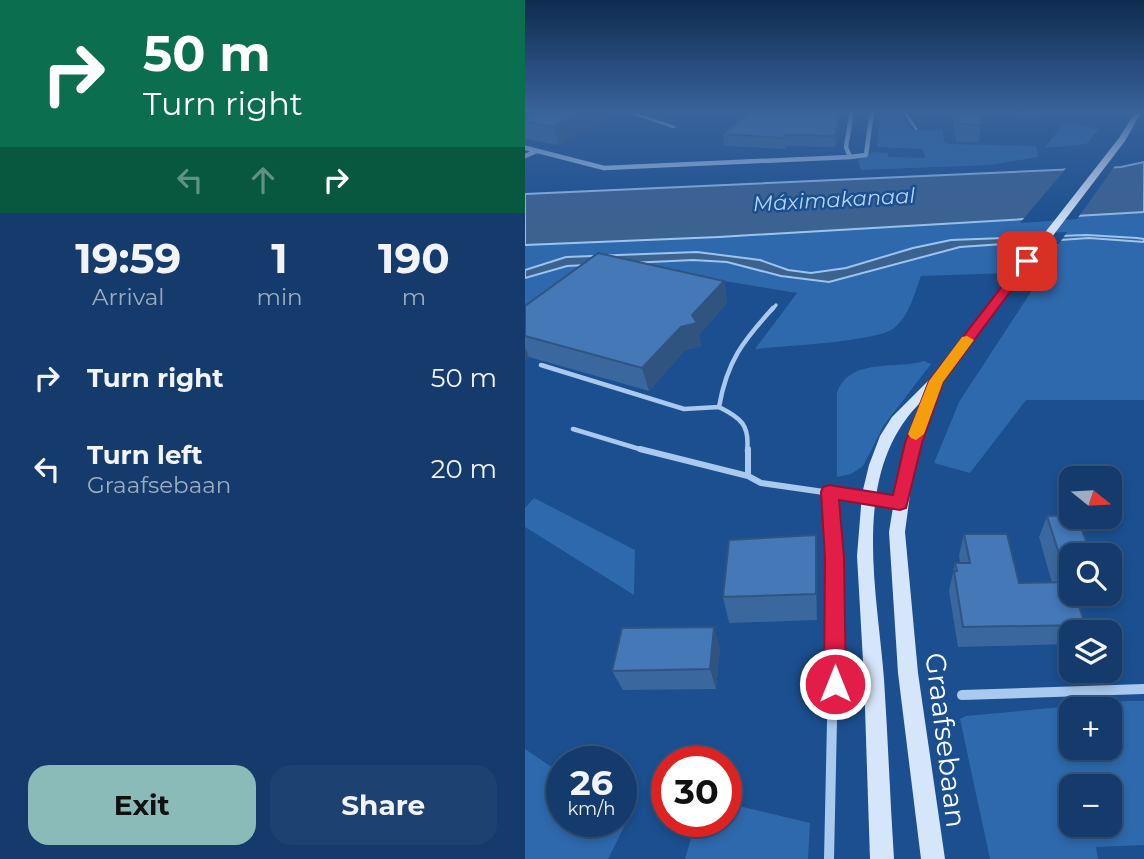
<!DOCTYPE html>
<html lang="en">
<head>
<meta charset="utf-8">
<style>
  :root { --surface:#143b6b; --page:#1d4271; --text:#f1f3f6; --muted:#9dadc1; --line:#33557e; --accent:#8bbbb9 }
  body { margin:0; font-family:Montserrat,sans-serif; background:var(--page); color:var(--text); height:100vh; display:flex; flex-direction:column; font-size:26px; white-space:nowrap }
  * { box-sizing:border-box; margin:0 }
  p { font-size:23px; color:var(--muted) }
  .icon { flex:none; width:38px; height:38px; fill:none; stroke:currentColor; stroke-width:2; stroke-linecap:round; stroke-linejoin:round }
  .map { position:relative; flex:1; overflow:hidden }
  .drawer { display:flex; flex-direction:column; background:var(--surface); width:525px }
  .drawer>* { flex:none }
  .hud { background:#0b6e4f; color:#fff; overflow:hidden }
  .needle { width:46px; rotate:108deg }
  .tools { position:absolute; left:534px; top:466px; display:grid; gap:14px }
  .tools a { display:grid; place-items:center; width:63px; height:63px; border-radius:14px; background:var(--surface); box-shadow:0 4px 10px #0003,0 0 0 2px var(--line); font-size:35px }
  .speed { position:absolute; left:21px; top:746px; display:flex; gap:14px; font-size:35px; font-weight:700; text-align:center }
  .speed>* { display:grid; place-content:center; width:91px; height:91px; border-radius:50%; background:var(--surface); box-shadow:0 4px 10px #0003,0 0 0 2px var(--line); line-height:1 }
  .speed small { font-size:18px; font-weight:400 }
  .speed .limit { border:10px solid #d22; background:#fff; color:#111 }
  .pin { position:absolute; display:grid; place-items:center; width:60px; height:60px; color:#fff; margin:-30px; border-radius:14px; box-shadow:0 4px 10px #0006 }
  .me { position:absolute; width:77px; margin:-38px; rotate:0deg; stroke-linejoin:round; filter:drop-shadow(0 0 5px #0008) }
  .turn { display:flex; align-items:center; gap:24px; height:147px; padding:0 28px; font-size:32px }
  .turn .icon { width:91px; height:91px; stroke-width:2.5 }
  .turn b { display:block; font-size:49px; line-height:60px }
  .lanes { display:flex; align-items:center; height:66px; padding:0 28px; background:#0003; justify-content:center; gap:35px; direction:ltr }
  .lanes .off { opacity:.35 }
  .eta { display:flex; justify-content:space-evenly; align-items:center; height:119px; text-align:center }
  .eta b { font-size:42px; font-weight:700; line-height:49px }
  .button { display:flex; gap:14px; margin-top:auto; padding:14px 28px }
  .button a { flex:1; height:80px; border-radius:21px; background:var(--accent); color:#111; font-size:28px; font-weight:700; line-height:80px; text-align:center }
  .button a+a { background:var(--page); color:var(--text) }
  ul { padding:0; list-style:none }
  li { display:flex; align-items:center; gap:21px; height:91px; padding:0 28px }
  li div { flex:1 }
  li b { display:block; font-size:26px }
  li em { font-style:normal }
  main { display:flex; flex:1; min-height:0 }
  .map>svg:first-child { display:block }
  .green { fill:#2e69ad; fill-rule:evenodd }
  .water { fill:#3c6290; stroke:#9cc4f0; stroke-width:2 }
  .pier { fill:#1b4f8f }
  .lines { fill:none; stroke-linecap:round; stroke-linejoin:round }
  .lane-far3 { stroke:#a9c9ee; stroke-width:2.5 }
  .lane-far2 { stroke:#a9c9ee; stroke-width:3.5 }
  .lane-far1 { stroke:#a9c9ee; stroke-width:4.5 }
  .lane { stroke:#a9c9ee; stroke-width:6 }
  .street-far2 { stroke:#a9c9ee; stroke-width:4.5 }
  .street-far1 { stroke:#a9c9ee; stroke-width:8 }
  .street { stroke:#a9c9ee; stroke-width:10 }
  .secondary { fill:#d6e6fa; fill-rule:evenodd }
  .wall { fill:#3a679d }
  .shaded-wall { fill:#305480 }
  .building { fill:#4478b7; stroke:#305480; stroke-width:2 }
  .route { fill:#e11d48; stroke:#92132f; stroke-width:2 }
  .slow { fill:#f59e0b }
  .labels { text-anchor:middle; stroke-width:5; stroke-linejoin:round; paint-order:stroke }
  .far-water-label { font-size:21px; font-style:italic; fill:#b5d3f5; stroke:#1b4f8f }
  .near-street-label { font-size:28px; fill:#fff; stroke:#1b4f8f }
</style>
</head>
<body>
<main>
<section class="drawer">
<div class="hud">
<div class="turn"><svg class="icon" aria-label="right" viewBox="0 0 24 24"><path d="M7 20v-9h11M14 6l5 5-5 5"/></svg><div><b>50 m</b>Turn right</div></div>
<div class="lanes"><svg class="icon off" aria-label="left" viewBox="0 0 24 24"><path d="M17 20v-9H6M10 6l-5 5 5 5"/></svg><svg class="icon off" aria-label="ahead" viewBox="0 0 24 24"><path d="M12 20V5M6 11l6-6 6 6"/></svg><svg class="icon" aria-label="right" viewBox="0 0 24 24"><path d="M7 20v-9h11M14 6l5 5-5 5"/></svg></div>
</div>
<div class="eta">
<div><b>19:59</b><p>Arrival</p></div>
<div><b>1</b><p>min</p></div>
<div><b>190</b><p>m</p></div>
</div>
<ul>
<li><svg class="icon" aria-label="right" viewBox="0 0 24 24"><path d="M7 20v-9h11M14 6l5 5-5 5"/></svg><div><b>Turn right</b></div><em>50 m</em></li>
<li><svg class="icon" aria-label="left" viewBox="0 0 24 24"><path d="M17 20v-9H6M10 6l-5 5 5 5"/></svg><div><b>Turn left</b><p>Graafsebaan</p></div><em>20 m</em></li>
</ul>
<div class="button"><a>Exit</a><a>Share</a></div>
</section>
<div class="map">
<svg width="619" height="859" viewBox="0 0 619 859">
  <rect width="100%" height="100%" fill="#1b4f8f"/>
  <path class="green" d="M355 112 374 114 387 130H418L419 142 422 144 511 146 513 157 465 165 336 170 333 160 348 152 363 153V157L400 158 398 149 352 147Z
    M540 121 574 129 561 144 520 148Z
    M619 212V400H501L445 473 409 463 434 402 519 272 396 276C389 294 385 315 369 328 353 342 256 346 230 349L272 293 199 281 92 259 0 334V245L194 237Z
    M399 361 406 364 359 425 338 466 326 474 312 477V393C324 357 370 370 399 361Z
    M9 498 110 550 109 595 0 527V508Z
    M601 701H619V845L571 847 573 859H465L435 719 441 716ZM546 709H584V747H546ZM546 786H584V824H546Z
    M0 749 37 774V821H96V814L103 819 83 859H0Z
    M201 803 285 823 283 859H160L171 821H201Z"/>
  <path class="water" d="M619 162V212L194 237 0 245V194L596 167Z
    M562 235 612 238 619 239V242L564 238 435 247 304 282 256 276 202 262 168 260 42 266 0 278V270L41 257 172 252 235 260 263 270 286 273 321 268 388 248 426 240Z"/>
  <path class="pier" d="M592 163 552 219 495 223 543 166Z
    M542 232 534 244 474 248 485 234Z"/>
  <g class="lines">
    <path class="lane-far3" d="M101 111 149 127
      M379 111 391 129"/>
    <path class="lane-far2" d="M247 310 251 305"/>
    <path class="lane-far1" d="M16 365 159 409 194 407
      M48 429 121 451
      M222 451C225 425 216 418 194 407 202 361 218 341 248 308"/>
    <path class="lane" d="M115 449 223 476
      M223 449V476L236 483 375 503"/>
    <path class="street-far2" d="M1 148 79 168 325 157 341 155 347 111
      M0 156 12 151
      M325 157 321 147 327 111"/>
    <path class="street-far1" d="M304 492 309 631"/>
    <path class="street" d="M437 695 619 689
      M304 859 309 629"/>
    <path class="secondary" d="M611 111H617L600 141 415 384 389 464 380 532 393 673 420 859H396L373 673 364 532 375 464 398 400C324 470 352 588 359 679 363 739 365 799 369 859H345L339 678 332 556 337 494 344 465 355 436 367 417 406 378 594 138Z"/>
  </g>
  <path class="wall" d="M96 111 34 145 1 139 0 138V119Z
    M429 111H517L516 118 455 116 456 125 453 142H431L428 115Z
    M317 119 310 147 261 146 260 149 199 146 198 134Z
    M199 281 202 303 174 335 176 346 160 350 124 391 4 357 0 361V306Z
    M522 516 546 555V593H577L571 603 554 604 560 625 557 632H546V644L433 647 424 591 430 563H435L434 555 439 534 494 583H527L514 537Z
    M291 535 292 620 204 623 198 597Z
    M195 647 191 689 98 690 87 671Z"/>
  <path class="shaded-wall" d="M60 111H96L34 145 28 127Z
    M317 111V119L310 147V136Z
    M199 281 202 303 174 335 176 346 160 350 124 391 117 368Z
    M0 347 4 357 0 361Z
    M291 535 292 563V620L291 594Z
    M189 627 195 647 191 689 185 669Z"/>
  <path class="building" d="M16 111H60L28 127 0 122V119Z
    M226 111H316L310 136 261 135 259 138 198 134Z
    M432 111H454L456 125 433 124Z
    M73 253 199 281 167 315 172 323 156 327 117 368 0 336V306Z
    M546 515V516H552L566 555H546V593H550L560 625 438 627 429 571H432L430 563H445L439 534H482L494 583 543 582 522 516Z
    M291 535V594L198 597 204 540Z
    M189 627 185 669 87 671 97 628Z"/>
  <linearGradient id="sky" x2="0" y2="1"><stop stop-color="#0f2b4f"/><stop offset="0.48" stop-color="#39639b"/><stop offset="1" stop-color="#39639b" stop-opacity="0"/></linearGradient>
  <rect width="619" height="231" fill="url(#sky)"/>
  <path class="route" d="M498 259 508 261 418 382 397 443 381 508 375 510 314 500 319 558 321 684 318 692 310 695 302 692 299 684 300 558 296 492 298 487 304 485 368 495 380 443 404 381Z"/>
  <path class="slow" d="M442 336 449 340 418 382 399 434 391 440 386 438 383 434 404 381 437 337Z"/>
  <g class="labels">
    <g class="far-water-label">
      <text transform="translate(309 200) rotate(-3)" y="7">Máximakanaal</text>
    </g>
    <g class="near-street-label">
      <text transform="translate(421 740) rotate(83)" y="10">Graafsebaan</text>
    </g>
  </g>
</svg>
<div class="tools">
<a><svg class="needle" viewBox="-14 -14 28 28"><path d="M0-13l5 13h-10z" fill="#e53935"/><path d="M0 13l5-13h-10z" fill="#9dadc1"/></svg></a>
<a><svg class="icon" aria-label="search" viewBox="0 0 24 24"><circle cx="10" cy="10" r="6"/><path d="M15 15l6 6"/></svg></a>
<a><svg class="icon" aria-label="layers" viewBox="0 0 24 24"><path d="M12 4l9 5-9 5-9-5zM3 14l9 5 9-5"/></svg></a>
<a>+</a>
<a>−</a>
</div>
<div class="speed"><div>26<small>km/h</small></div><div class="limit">30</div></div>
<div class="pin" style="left:502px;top:261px;background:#d93025"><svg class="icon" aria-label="arrive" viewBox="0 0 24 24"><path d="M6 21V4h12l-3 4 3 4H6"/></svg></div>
<svg class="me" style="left:310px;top:684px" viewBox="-20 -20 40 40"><circle r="17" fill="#e11d48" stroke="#fff" stroke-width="3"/><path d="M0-11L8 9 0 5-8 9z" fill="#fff"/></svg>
</div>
</main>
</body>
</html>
